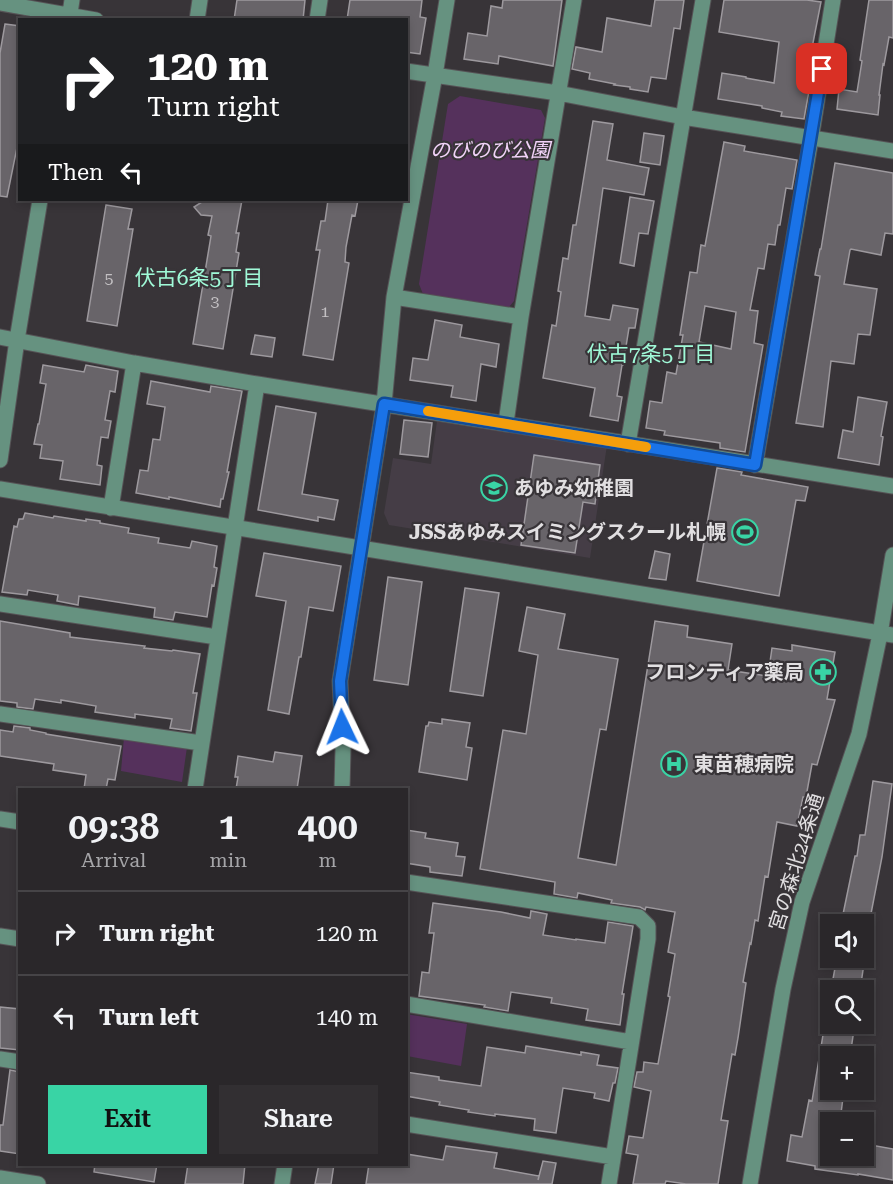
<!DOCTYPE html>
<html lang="en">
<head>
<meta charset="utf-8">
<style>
  :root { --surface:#2a272a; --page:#322f32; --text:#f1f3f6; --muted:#a5a5a8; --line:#464447; --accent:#39d4a5 }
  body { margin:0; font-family:"Roboto Serif","Noto Sans JP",serif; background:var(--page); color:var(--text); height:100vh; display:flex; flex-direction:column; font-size:22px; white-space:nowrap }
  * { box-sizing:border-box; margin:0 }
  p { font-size:20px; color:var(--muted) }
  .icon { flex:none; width:33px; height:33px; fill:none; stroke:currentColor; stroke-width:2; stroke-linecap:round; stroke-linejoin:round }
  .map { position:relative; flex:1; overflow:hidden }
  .drawer { position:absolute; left:18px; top:788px; width:390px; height:378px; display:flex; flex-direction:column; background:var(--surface); border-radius:0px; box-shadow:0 3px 9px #0003,0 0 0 2px var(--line) }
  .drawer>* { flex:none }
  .guide { position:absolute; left:18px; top:18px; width:390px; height:183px; border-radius:0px; box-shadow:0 3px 9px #0003,0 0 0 2px var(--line); background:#202124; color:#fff; overflow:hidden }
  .fabs { position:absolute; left:820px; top:914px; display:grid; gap:12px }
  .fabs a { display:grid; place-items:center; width:54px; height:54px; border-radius:0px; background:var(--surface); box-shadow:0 3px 9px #0003,0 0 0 2px var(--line); font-size:30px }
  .pin { position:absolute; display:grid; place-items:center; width:51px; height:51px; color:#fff; margin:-26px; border-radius:12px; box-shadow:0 3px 9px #0006 }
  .me { position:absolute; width:66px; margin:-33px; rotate:358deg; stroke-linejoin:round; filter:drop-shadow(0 0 4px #0008) }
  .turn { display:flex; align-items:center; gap:21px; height:126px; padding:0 30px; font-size:27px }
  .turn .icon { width:78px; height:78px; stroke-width:2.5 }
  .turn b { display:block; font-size:42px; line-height:51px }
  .then { display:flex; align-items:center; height:57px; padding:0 30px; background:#0003; gap:12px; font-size:22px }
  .eta { display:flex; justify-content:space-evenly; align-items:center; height:102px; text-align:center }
  .eta b { font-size:36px; font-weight:600; line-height:42px }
  .button { display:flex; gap:12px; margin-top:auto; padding:12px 30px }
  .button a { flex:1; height:69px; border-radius:0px; background:var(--accent); color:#111; font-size:24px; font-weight:600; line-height:69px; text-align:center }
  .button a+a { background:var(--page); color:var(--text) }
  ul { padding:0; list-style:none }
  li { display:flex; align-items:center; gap:18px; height:84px; padding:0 30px; border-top:2px solid var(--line) }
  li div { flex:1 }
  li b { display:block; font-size:22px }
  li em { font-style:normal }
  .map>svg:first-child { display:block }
  .built { fill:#453d46 }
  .green { fill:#55315c }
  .building { fill:#686469; stroke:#9d999e; stroke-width:1.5; fill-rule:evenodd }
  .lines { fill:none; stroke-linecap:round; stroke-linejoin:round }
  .minor-casing { stroke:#565356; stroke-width:17 }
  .minor { stroke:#669280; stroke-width:15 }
  .route-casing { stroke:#114b97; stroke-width:15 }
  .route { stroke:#1a73e8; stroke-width:10 }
  .slow { stroke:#f59e0b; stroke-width:10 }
  .labels { text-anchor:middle; stroke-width:4.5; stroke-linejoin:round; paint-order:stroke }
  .number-label { font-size:16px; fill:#c3c0c3 }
  .park-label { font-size:20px; font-style:italic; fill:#f2d3f9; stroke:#383438 }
  .poi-label { font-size:20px; font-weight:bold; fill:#e1dfe1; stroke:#383438; text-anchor:start }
  .street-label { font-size:20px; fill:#e1dfe1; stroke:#383438 }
  .neighbourhood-label { font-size:21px; fill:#a0fad8; stroke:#383438 }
</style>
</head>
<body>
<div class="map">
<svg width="893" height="1184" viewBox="0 0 893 1184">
  <rect width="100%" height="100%" fill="#383438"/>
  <path class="built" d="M437 421 607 445 590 558 389 525 384 513 393 458 431 464Z"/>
  <path class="green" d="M460 96 541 110 545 118 514 301 509 307 423 294 419 284 448 104Z
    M124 737 187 747 182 782 121 771Z
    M406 1014 467 1024 461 1066 407 1056Z"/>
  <path class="building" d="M237 0H305L303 20H234Z
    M350 0H422L420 17 426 18 420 54 406 52V20H347Z
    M503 0H562L553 66 499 56 498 64 464 59 468 33 487 36 491 6 502 8Z
    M655 0H684L680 29 674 28 666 79 651 77 648 92 630 89V87L614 85 615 84 589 79 590 73 572 69 576 47 602 52 607 18 651 26Z
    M724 0H807L821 2 812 48 805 91H809L804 119 781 116 782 112 762 108V106L718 99 722 73 746 77V78L774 83 779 42 719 32Z
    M869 0H893V38L889 37 884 65 883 64 879 95H880L878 115 837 109 839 89 857 92 862 61 860 60Z
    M5 24 20 26V107L17 128H20V133L7 197 0 196V53Z
    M593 121 613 124 607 160 649 168 644 195 603 188 585 316 610 320 613 305 638 309 635 328H629L623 365H622L617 396 622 397 618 421 590 416 595 388 543 378 552 325 556 326 561 292 558 291 563 258 568 259 573 225H576Z
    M644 133 664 136 660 165 640 162Z
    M724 142 745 146 744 151 797 160 792 189 786 188 780 225H778L775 245 768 244 764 269 758 268 750 310 758 311 754 343 763 345 745 452 720 448V443L664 435 665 431 646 428 650 401 662 403 667 372 676 374 683 335H680L690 272 697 273 701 245 705 246ZM705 306 736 312 731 349 699 342Z
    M835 163 893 173V234L885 233 881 255 851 249 850 250 844 284 877 289 870 335 858 334 854 364 831 361 823 427 796 423 820 276 815 275 820 249H821Z
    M630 197 654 201 648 234 639 233 634 266 620 263Z
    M205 200H242L236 233H239L236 252 239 253 223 349 193 344 211 236 208 235 212 216 201 215 194 207Z
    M328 200H358L355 216 352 215 346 247 345 262 349 263 333 360 303 355 320 250H316L321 221H325Z
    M106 205 132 209 128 229H133L117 326 87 321Z
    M435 320 462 325 460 337 499 344 496 367 481 364 476 401 451 397 453 386 410 380 413 358 428 360Z
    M255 335 275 338 272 357 251 354Z
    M43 365 84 372 86 365 118 371 115 392 110 391 105 420 111 421 108 438 101 437 97 465 102 466 100 485 60 479 63 461 40 458 42 445 34 444 38 424H39L46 384 40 383Z
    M151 381 210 392 211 386 242 391 232 444 227 472H229L223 499H221L220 507 169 497V499L136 493 140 470 148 471 153 439 160 440 165 407 147 404Z
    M858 397 887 402 881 436 883 437 879 465 838 458 843 430 853 432Z
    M276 406 316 413 302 494 338 500 334 520 318 517V521L258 510Z
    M404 420 432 423 428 457 400 454Z
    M534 455 600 465 595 504 583 502 575 553 521 545Z
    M717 468 742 472 741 475 808 487 805 501 796 500 779 596 697 581Z
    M25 513 53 518 54 516 86 521V519L100 521V523L129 528 128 533 159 538 158 543 190 548 192 541 217 546 214 567 217 568 214 586 212 585 207 617 175 612 173 620 154 617 155 608 79 596 78 605 57 601 58 595 28 590 27 595 2 592 14 526 17 527 19 519H23Z
    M655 551 670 554 666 580 649 578Z
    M264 553 341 566 333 611 309 607 301 657H299L289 714 268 710 286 601 256 596Z
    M388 577 422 582 408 685 374 680Z
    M465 588 499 593 483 696 450 691Z
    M527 607 565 614 558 649 618 659 606 730 600 729 578 858 616 865 655 621 688 626 687 637 732 644 728 670 768 676 772 648 792 651V645L835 652 827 699 835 700 817 765 812 764 806 797H803L797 826 777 822 768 877 765 876 758 921 755 920 751 944 750 943 743 982 746 983 738 1038 735 1055 732 1054 721 1120 728 1121 718 1184H686L666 1181 665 1184H633L638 1155 626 1153 629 1136 643 1138 651 1091 634 1087 637 1072H643L644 1062 658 1064 670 997 668 996 675 954 668 952 675 912 646 907 645 910 640 907 611 903 612 900 578 893 577 898 554 894 555 882 480 869 503 730 526 734 538 655 519 651Z
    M0 621 70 633V637L128 644 145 646 144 648 172 651 173 650 200 654 193 693H197L191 731 170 728 172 719 135 714V718L95 712 96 706 61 700V703L35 699 33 709 17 707V703L0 701Z
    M442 719 470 723 466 747 472 748 467 780 419 772 426 726H428L429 722 442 724Z
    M14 726 30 728V730L46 733V734L121 746 115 780 108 779 106 789H84L86 775 53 770 54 764 0 756V730L13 732Z
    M275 752 302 756 297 789H236L238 777H235L238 756 273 762Z
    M873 781 892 784 882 857 869 924H841L855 856H857L860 835H865Z
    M406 830 426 833 425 838 458 843 456 856 465 857 462 876 430 872V867L406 863Z
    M433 903 501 912 530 918 531 911 547 914 543 935 576 940V939L605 943 608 922 633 926 622 994H624L620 1025 586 1020 588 1009 551 1003 552 998 511 992 508 1011 484 1007 485 1005 419 996 422 972 429 973 434 933H429Z
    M837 957H865L860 990H831Z
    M0 1007 20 1009V1050L0 1048Z
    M825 1023H855L850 1056H831V1089L844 1090 840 1121 831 1120V1155H869L871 1145 893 1149V1180L858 1174V1175L815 1169V1166L787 1161 791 1135 802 1137 809 1100 812 1101Z
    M526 1046 581 1055V1052L599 1055 597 1065 618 1068 615 1083H613L609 1101 594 1098 595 1093 563 1088 556 1133 534 1130 535 1119 495 1114V1116L468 1112 469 1110 439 1105 440 1102 406 1096V1072L439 1077V1080L481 1086 487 1047 525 1053Z
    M10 1070 20 1072V1154L0 1151V1125H3Z
    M446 1146 497 1153 494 1168 539 1176 538 1180 543 1161 556 1163 552 1184H366L369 1164H406V1154L443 1160Z
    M95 1164H157L154 1182 94 1172Z
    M188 1164H245L243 1184H185Z
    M319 1164H334L331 1184H315Z"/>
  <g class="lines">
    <g class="minor-casing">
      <path id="minor" d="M0 3 96 20
        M69 20 72 0
        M197 20 200 0
        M317 20 320 0
        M406 71 558 93 683 117 893 151
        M394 297 521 317
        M0 337 134 363 257 384 893 486
        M506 423 521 317 574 0
        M628 444 703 0
        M0 460 17 340 40 200
        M755 465 811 138 833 0
        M0 489 893 635
        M111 508 134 363
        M0 604 217 637
        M0 714 201 743
        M195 789 257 384
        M342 789 343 749 340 681 384 404 394 297 435 75 447 0
        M0 819 20 822
        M406 882 639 917 648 926V939L609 1184
        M0 936 20 939
        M406 1004 631 1042
        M0 1059 20 1062
        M406 1124 613 1157
        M0 1178 38 1184
        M282 1184 285 1164
        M750 1184 783 989 802 902 859 734 880 634 893 555"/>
    </g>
    <use href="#minor" class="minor"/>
  </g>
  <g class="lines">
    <g class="route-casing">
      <path id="route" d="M342 727 340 681 384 404 755 465 822 69"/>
    </g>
    <use href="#route" class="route"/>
    <path class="slow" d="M428 411 646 447"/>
  </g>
  <defs>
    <g id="school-ring" transform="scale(1.35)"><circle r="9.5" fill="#383438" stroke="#39d4a5" stroke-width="1.5"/><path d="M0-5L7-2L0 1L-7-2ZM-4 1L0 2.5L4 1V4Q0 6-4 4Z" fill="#39d4a5"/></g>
    <g id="stadium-ring" transform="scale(1.35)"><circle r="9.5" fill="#383438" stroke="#39d4a5" stroke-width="1.5"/><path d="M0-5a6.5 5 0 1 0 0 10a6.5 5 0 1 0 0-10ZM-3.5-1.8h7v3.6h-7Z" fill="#39d4a5"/></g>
    <g id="pharmacy-ring" transform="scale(1.35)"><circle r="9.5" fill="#383438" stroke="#39d4a5" stroke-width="1.5"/><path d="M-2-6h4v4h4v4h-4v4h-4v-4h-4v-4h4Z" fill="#39d4a5"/></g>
    <g id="hospital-ring" transform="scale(1.35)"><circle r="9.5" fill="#383438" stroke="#39d4a5" stroke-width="1.5"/><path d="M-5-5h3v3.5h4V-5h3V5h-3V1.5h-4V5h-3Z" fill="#39d4a5"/></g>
  </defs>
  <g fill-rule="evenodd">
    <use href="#school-ring" x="494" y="488"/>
    <use href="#stadium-ring" x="745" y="532"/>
    <use href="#pharmacy-ring" x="823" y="672"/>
    <use href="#hospital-ring" x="674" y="764"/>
  </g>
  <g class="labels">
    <g class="number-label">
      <text x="109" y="284">5</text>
      <text x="215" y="307">3</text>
      <text x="325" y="317">1</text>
    </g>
    <g class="park-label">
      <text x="490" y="157">のびのび公園</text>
    </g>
    <g class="poi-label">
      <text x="514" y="495">あゆみ幼稚園</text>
      <text x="726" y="539" text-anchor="end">JSSあゆみスイミングスクール札幌</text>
      <text x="804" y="679" text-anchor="end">フロンティア薬局</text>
      <text x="694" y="771">東苗穂病院</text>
    </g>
    <g class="street-label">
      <text transform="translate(796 862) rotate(-73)" y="7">宮の森北24条通</text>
    </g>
    <g class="neighbourhood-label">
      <text x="199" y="285">伏古6条5丁目</text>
      <text x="651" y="361">伏古7条5丁目</text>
    </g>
  </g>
</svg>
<div class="fabs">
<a><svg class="icon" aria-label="sound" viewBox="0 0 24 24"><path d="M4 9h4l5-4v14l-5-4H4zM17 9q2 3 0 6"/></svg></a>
<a><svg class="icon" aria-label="search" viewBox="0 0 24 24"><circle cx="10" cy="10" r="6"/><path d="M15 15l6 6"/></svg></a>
<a>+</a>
<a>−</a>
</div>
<div class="pin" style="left:822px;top:69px;background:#d93025"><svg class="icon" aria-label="arrive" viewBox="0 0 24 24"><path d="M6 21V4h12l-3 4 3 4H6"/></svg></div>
<svg class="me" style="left:342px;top:727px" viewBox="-20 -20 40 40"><path d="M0-17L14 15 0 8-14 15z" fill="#1a73e8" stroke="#fff" stroke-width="4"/></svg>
<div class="guide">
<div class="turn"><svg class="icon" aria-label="right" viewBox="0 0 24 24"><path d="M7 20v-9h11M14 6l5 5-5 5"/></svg><div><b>120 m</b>Turn right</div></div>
<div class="then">Then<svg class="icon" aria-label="left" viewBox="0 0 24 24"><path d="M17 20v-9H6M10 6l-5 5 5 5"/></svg></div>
</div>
<section class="drawer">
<div class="eta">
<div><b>09:38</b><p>Arrival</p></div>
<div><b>1</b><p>min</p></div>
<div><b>400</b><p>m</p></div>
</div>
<ul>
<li><svg class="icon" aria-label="right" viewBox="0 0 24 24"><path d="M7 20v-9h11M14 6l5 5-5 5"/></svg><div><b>Turn right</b></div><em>120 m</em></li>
<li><svg class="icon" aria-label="left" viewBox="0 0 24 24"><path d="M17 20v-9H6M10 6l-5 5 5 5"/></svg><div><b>Turn left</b></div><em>140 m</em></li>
</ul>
<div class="button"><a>Exit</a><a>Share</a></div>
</section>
</div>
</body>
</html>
